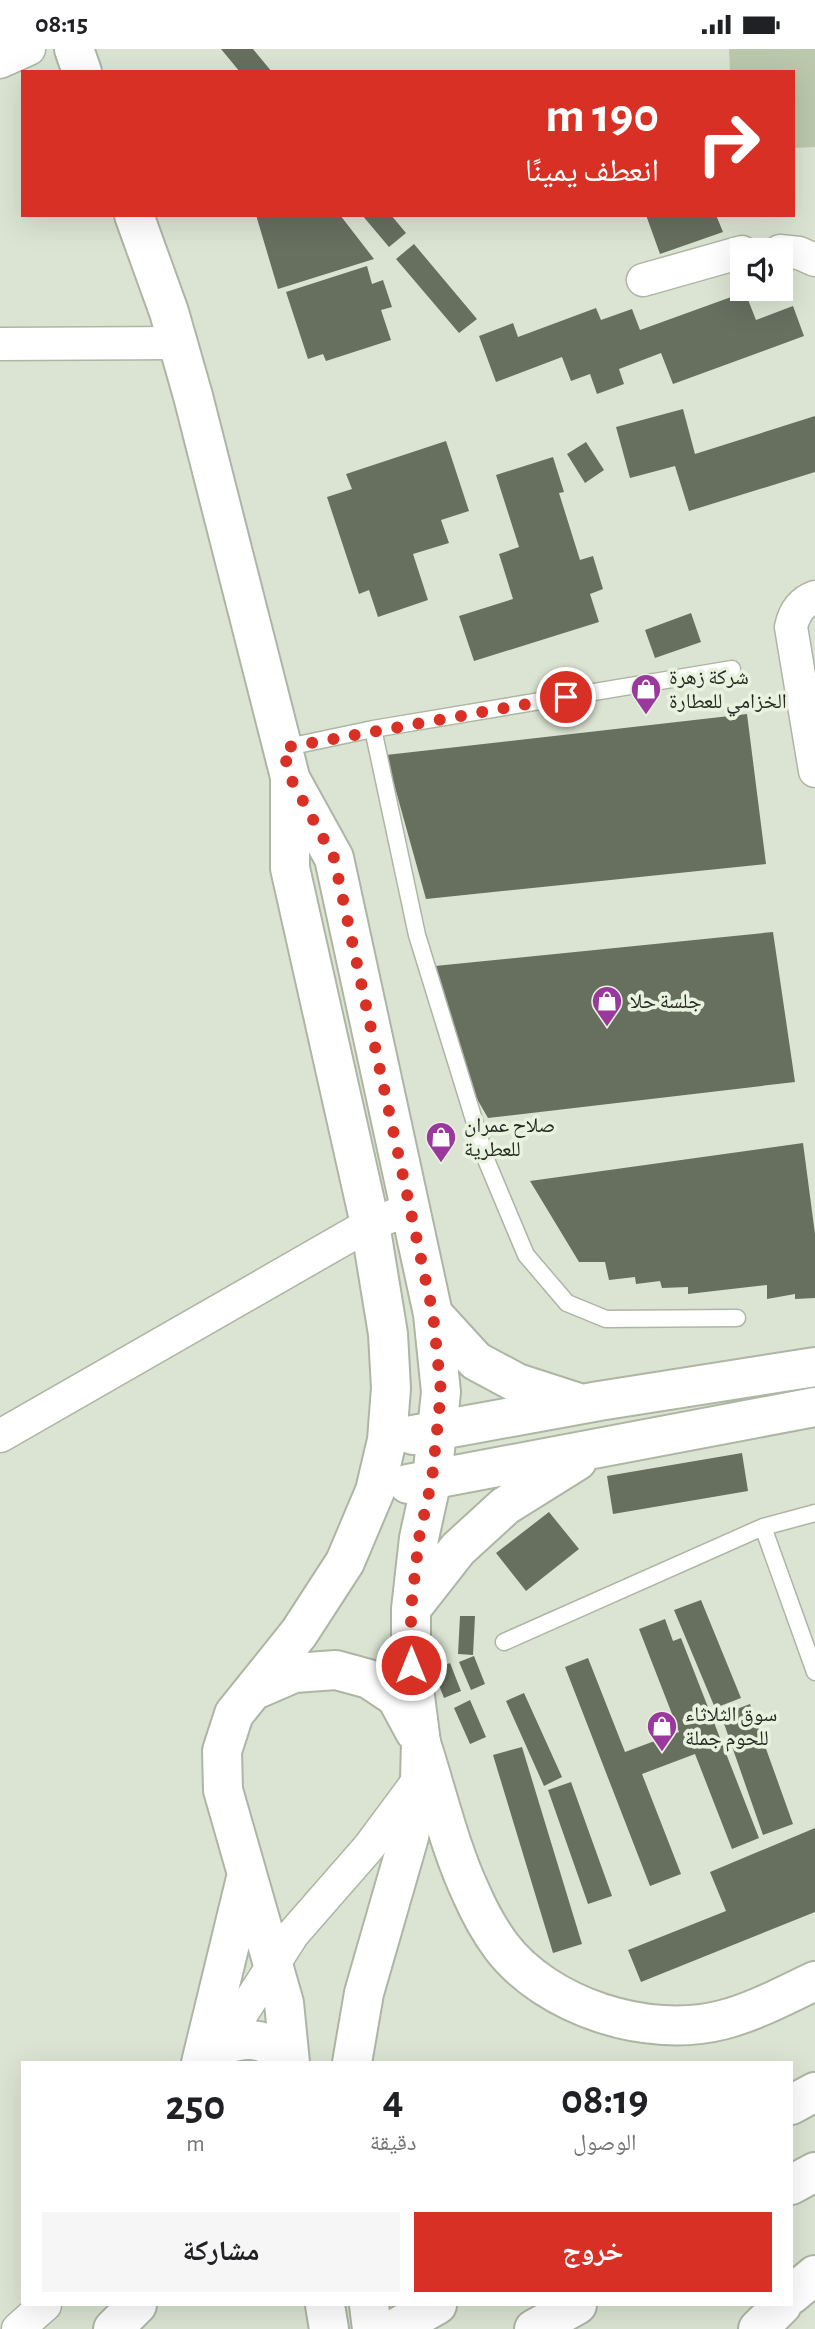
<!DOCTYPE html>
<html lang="ar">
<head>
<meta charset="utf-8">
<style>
  :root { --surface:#fff; --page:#f6f6f6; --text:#202124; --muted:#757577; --accent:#d93025 }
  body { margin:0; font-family:"Alegreya Sans","Noto Naskh Arabic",sans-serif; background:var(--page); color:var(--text); direction:rtl; height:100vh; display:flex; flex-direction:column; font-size:26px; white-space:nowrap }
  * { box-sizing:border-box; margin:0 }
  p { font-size:23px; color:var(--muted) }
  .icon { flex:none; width:38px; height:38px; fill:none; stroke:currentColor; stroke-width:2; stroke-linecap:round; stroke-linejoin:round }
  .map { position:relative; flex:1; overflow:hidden; direction:ltr }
  .details { position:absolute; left:21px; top:2012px; width:772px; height:245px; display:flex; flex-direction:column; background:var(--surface); border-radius:0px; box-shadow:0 7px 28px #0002; direction:rtl }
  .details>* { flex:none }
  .guide { position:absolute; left:21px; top:21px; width:774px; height:147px; border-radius:0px; box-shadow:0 7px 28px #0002; direction:rtl; background:#d93025; color:#fff; overflow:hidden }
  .tools { position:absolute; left:730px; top:189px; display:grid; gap:14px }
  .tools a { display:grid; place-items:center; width:63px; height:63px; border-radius:0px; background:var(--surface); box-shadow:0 7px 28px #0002; font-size:35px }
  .pin { position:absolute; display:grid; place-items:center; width:60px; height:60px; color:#fff; margin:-30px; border:4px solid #fff; border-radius:50%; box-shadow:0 2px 7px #0007 }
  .me { position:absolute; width:77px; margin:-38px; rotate:0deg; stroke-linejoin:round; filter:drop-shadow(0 0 5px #0008) }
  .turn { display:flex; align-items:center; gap:24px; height:147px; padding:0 21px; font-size:32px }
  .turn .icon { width:91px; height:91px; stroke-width:2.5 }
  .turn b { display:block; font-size:49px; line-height:60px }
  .eta { display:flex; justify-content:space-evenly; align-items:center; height:119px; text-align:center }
  .eta b { font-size:42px; font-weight:700; line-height:49px }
  .primary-button { display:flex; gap:14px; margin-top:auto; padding:14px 21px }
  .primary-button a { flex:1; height:80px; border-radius:0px; background:var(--accent); color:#fff; font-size:28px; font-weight:700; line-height:80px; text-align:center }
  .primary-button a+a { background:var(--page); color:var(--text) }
  .status { display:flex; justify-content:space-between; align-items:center; height:49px; padding:0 35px; background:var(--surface); direction:ltr }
  .status svg { height:19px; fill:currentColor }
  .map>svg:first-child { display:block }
  .green { fill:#bbc8ac }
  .building { fill:#676f5f }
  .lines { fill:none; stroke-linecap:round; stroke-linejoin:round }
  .lane-casing { stroke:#adb5a3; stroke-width:19 }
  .street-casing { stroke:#adb5a3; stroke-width:35 }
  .secondary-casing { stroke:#adb5a3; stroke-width:42 }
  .highway-casing { stroke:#adb5a3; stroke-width:42 }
  .lane { stroke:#fff; stroke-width:16 }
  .street { stroke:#fff; stroke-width:32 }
  .secondary { stroke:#fff; stroke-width:38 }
  .highway { stroke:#fff; stroke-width:38 }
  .route { stroke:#d93025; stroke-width:12; stroke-dasharray:0 21.6 }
  .labels { text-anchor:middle; stroke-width:7; stroke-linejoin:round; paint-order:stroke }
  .poi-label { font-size:21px; fill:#262922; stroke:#e9f2df; text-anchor:start }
</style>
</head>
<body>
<div class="status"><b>08:15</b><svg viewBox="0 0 49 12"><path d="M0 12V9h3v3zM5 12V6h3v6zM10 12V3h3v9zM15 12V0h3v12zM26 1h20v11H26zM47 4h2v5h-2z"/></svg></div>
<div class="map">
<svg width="815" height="2280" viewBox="0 0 815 2280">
  <rect width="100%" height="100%" fill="#dbe4d2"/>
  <path class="green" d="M729 0H815V98L793 99V23H730Z"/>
  <path class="building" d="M221 0H253L272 23H240Z
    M256 166H340L374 210 278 240Z
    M362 166H391L406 184 389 198Z
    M646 166H716L723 183 660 205Z
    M414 195 477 270 459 284 396 210Z
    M367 217 372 235 383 231 392 258 381 261 391 291 326 312 323 305 308 310 286 243Z
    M745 243 756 271 793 257 804 287 673 335 661 304 619 320 624 335 597 345 590 325 571 332 562 308 496 333 479 287 513 274 518 288 596 259 601 271 632 260 640 281Z
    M683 360 695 405 815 367V423L689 462 675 417 630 429 616 378Z
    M446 392 469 462 441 471 449 494 413 505 428 551 378 568 369 541 359 545 327 448 352 440 346 425Z
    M586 393 604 421 585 434 567 405Z
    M553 408 564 443 559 444 580 511 593 507 603 540 590 545 599 573 474 612 459 567 513 550 499 505 519 498 496 426Z
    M691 564 701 593 655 609 645 581Z
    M747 665 766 815 426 850 386 706Z
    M773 883 795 1033 488 1069 465 1029 435 917Z
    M803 1094 815 1185V1249L795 1250V1245L767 1250V1236L688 1245V1238L662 1239 660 1232 636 1235 635 1228 609 1231 605 1213H579L530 1132Z
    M742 1404 748 1442 613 1465 607 1427Z
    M549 1463 579 1500 526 1542 496 1504Z
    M701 1551 741 1649 715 1659 674 1561Z
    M460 1567H475L473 1606 458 1605Z
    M665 1570 673 1592 681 1589 759 1789 732 1800 695 1705 642 1725 681 1825 650 1837 565 1618 588 1609 625 1703 679 1683 639 1580Z
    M474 1607 485 1635 471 1641 459 1613Z
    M450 1614 461 1642 444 1649 433 1621Z
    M524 1644 562 1728 544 1737 506 1652Z
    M470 1651 486 1688 470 1695 454 1659Z
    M750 1655 793 1775 763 1786 721 1666Z
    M522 1698 582 1895 553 1904 493 1706Z
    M571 1733 612 1847 588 1855 548 1741Z
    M815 1779V1863L641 1933 628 1901 726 1862 710 1823Z"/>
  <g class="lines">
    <g class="lane-casing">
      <path id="lane" d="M373 680 417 886 487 1113 526 1206 567 1254 606 1270 737 1269
        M283 699 373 680 732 620
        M763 1478 815 1623
        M504 1593 763 1478 815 1464"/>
    </g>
    <g class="street-casing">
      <path id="street" d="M0 13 29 0
        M780 202 799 204 815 211
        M643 231 742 203
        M0 295 178 294
        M815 548C801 553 794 564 791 578L815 722
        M0 1387 370 1175 409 1161
        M214 2008 293 1885 369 1798 418 1732
        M18 2280 45 2256"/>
    </g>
    <g class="secondary-casing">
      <path id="secondary" d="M74 0 82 23
        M134 166 169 263 193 347 290 728V819L370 1175 388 1285 391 1339 387 1391 375 1442 345 1513 299 1584 234 1665 222 1702 223 1741 284 1954 290 2014
        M291 731 334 809 433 1265 441 1343 432 1430 419 1489 411 1560V1616L421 1694 420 1729 409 1788 364 1944 352 2014
        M433 1265 476 1312 517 1334 579 1354
        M413 1386 599 1352 815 1318
        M408 1435 815 1358
        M411 1560 458 1500 505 1457 577 1412
        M257 1640 294 1624 336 1621 369 1630 396 1648 415 1683
        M224 1996C251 1986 272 1991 290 2013
        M201 2014 247 1825
        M325 2256 329 2280
        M369 2256 372 2280"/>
    </g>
    <g class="highway-casing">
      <path id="highway" d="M421 1694C437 1743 450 1800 472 1846 479 1862 490 1882 501 1897 547 1958 648 1990 722 1971 754 1963 785 1946 815 1932
        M791 2056 815 2043
        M791 2136 815 2123
        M791 2246 815 2226
        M113 2280 137 2256
        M394 2280 437 2256
        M534 2280 577 2256
        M758 2280 782 2256"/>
    </g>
    <use href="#lane" class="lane"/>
    <use href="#street" class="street"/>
    <use href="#secondary" class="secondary"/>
    <use href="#highway" class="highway"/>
  </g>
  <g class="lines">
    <path class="route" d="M411 1616V1560L419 1489 432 1430 441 1343 433 1265 334 809 290 728 283 699 566 648"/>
  </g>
  <defs>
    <g id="shop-pin" transform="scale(1.575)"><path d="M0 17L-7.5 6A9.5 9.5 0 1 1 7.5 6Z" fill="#9b389e" stroke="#e9f2df"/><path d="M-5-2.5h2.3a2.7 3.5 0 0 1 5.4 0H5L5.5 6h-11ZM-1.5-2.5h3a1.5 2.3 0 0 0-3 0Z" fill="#fff"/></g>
  </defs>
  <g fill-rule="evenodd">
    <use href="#shop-pin" x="646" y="640"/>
    <use href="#shop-pin" x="607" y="952"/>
    <use href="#shop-pin" x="441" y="1088"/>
    <use href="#shop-pin" x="662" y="1677"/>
  </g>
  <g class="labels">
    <g class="poi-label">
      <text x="669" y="635">شركة زهرة<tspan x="669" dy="24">الخزامي للعطارة</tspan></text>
      <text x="630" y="959">جلسة حلا</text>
      <text x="464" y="1083">صلاح عمران<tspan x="464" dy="24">للعطرية</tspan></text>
      <text x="685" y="1672">سوق الثلاثاء<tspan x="685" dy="24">للحوم جملة</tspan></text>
    </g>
  </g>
</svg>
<div class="tools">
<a><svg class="icon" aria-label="sound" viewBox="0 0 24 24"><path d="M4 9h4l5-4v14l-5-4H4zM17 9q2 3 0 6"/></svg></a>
</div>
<div class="pin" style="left:566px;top:648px;background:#d93025"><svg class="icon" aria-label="arrive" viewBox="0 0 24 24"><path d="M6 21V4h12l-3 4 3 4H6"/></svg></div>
<svg class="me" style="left:411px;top:1616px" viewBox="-20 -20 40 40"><circle r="17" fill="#d93025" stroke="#fff" stroke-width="3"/><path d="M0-11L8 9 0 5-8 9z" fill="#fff"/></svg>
<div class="guide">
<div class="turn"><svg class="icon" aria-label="right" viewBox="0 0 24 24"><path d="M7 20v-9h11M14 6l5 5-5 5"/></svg><div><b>190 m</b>انعطف يمينًا</div></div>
</div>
<section class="details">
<div class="eta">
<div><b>08:19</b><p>الوصول</p></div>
<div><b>4</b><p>دقيقة</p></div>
<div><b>250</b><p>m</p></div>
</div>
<div class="primary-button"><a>خروج</a><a>مشاركة</a></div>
</section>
</div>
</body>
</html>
